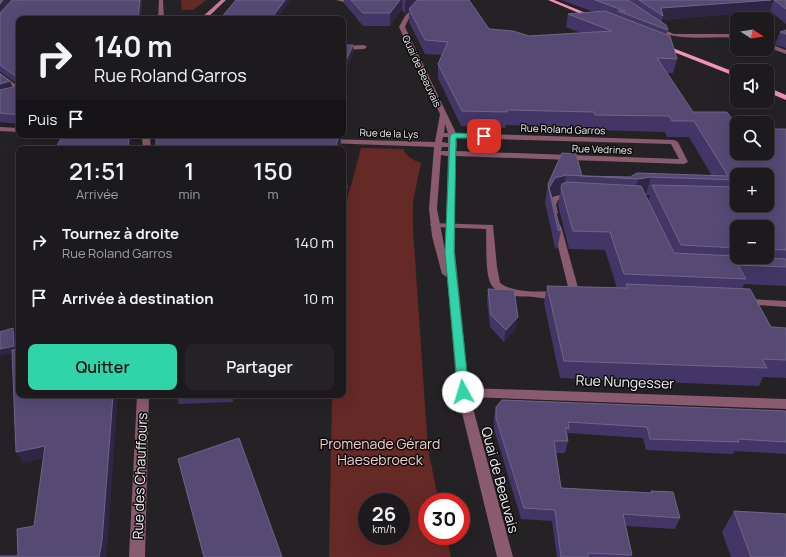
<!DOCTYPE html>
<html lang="fr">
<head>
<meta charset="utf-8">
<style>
  :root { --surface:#1c1a1c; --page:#252325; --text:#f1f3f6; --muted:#a0a1a3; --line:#3a383b; --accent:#31d4a9 }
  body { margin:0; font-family:Manrope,sans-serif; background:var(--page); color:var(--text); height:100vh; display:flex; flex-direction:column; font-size:15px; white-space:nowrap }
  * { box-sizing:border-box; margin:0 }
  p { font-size:13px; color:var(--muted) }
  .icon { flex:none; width:22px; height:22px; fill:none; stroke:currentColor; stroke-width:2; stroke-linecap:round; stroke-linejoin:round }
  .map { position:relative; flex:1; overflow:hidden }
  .side { position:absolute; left:16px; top:146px; width:330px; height:252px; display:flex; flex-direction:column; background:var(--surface); border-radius:8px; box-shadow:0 4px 16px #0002,0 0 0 1px var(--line) }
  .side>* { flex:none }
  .hud { position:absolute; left:16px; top:16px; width:330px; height:122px; border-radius:8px; box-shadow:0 4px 16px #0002,0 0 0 1px var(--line); background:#1c1a1c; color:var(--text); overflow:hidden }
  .needle { width:26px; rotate:102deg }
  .tools { position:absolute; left:730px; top:12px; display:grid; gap:8px }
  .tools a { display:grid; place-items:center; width:44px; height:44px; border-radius:8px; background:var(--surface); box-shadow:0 4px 16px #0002,0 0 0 1px var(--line); font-size:20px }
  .speed { position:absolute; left:358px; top:493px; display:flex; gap:8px; font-size:20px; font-weight:700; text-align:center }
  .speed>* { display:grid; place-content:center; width:52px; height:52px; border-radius:50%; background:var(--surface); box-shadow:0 4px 16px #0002,0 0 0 1px var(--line); line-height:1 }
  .speed small { font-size:10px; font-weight:400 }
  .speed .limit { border:6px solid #d22; background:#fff; color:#111 }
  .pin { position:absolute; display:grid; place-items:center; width:34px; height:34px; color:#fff; margin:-17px; border-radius:8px; box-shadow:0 2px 6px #0006 }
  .me { position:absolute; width:44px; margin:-22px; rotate:354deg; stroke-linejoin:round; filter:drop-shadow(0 0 3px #0008) }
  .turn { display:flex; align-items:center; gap:14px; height:84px; padding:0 12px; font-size:18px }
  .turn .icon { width:52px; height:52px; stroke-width:2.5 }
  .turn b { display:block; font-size:28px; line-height:34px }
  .then { display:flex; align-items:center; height:38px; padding:0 12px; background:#0003; gap:8px; font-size:15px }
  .eta { display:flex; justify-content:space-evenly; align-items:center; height:68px; text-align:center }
  .eta b { font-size:24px; font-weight:600; line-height:28px }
  .cta { display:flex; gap:8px; margin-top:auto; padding:8px 12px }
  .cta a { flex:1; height:46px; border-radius:8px; background:var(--accent); color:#111; font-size:16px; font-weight:600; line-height:46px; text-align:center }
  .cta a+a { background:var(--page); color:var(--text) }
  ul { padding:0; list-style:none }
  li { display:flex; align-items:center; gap:12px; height:56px; padding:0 12px }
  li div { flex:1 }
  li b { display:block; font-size:15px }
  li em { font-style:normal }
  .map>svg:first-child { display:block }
  .green { fill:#652926; fill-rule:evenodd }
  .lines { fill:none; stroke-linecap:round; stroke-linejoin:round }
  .service { fill:#8a5b6e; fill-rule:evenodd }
  .pedestrian { fill:#8a5b6e; fill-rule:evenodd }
  .minor { fill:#8a5b6e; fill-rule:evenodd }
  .secondary { fill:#c57a98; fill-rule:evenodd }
  .primary { fill:#f392b9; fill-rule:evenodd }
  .wall { fill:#433666; fill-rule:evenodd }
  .shaded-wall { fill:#2f2645 }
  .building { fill:#564a75; stroke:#6f6589 }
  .route { fill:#31d4a9; stroke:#208a6e }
  .labels { text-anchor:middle; stroke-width:3; stroke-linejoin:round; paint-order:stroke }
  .far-street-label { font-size:10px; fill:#f4f2f4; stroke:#0d0c0d }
  .near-street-label { font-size:14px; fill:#f4f2f4; stroke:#0d0c0d }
  .near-park-label { font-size:14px; fill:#f4cbc7; stroke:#0d0c0d }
</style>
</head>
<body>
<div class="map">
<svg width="786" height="557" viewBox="0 0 786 557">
  <rect width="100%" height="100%" fill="#252225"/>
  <path class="green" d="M181 0H206L193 10H182Z
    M361 148 403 149C408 157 412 160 421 163L413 202V229L428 449 439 502H427V536H446L451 557H329L332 395H343V240L347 200ZM367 502H401V536H367Z"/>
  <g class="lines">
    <path class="service" d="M343 46 364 45 367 47 364 49 343 50Z
      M563 194H570L574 196 573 198 558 200 556 205 558 213 554 215H551L548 205 552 197Z
      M431 223 493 225 497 267 500 283C515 294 538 291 556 292L561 295C556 301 541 298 534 297 522 297 502 297 493 287 484 278 487 242 486 229L434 227 430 225Z
      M554 224H557L561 226 580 295 578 297 575 298 570 295 553 226Z
      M747 299 786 301V307L744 304 742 302Z"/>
    <path class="pedestrian" d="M336 0H346V1L344 2Z"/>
    <path class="minor" d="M159 0H163L164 19H158Z
      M421 0H426L409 18 405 27 456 133 674 140 678 142 688 162 684 164 455 156V252L469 388 786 399V409L470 397 513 557H497L457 392 447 277 442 274 432 236 429 209 434 147 327 143 323 141 327 139 435 142 440 114 399 27 405 16ZM445 124 448 133H444ZM443 137H448V143L442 142ZM456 138 671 144 679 159 456 151 457 145ZM442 147H448V151H441ZM441 155 448 156 445 250 437 209Z
      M655 26 674 34H737V38C708 35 680 43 653 29L652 28Z
      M767 43 786 50V54L767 47Z
      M0 73 19 87V92L0 78Z
      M0 127 19 128V132L0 131Z
      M113 135H172L173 136 169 138H150L151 149H143L142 138 117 137Z
      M137 395H149L145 557H129Z"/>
    <path class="secondary" d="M221 0H226L206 19H200Z"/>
    <path class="primary" d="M548 0H554L598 18 593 19Z
      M661 45H665L737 73V77L661 47Z
      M767 87 786 95V100L767 92Z"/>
  </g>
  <path class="wall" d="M0 0 8 4 12 0H142L141 19H19V124L0 122V74L13 87 17 86V84L1 72H0Z
    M344 0H469L489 29 529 36 581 33 566 27 568 14 594 12 561 0H786V24L770 11 662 20V22L668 30 666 35 677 59 673 73H667L693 112 737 153 786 129V286L744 284 742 289 771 327 786 328V378L763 377 759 386 560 378 544 303 547 286 617 288 605 250 569 249 558 205 560 193 552 196 561 231 557 249 555 248 545 202 548 184 562 153 582 176 630 177 712 176 689 137H667L665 132 592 130 591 128 506 125 505 128 461 126 438 78V64L442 55 425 54 409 22V10L405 14 402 9 390 26H363L344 3ZM737 175H767L737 205ZM645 195H650L648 201ZM737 227H767V257H737Z
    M786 30V48L775 45 780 32Z
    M345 128 342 138H340L341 146 340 149H156V135H343Z
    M488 289 516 328 504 342 490 327 487 301Z
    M176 395H234L233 402 179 404Z
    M496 407 786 411V454L735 451 733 454 646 450 643 438 568 433 567 438 568 441 565 453H556L561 488 651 493V491L680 518 675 529 626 526 632 555 631 557H557L552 521 521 519 494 429V419Z
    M734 511 786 557H731L722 532Z"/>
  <path class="shaded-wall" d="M3 0H11L0 15V4Z
    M140 0H142L141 19H138Z
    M285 0H291L277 19H271Z
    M400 0H402V9L390 26V13Z
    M407 0H419L405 14V2Z
    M774 0 770 11 662 20 663 16 661 8Z
    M258 16V19H220Z
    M353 45 354 53 343 76V67Z
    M10 81 14 90 0 94V84Z
    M344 119 345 128 342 138 343 125Z
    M129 135H130L131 140V149H128Z
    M339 135H340L341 146 340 149H335Z
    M566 175 563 192 561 188 560 193 552 196 549 188 555 178Z
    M651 177 646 194 634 196 638 179Z
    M347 186V200L343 239V217Z
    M518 317 516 328 504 342 506 330Z
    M13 328 16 335 17 352 0 356V349Z
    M113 395H118L107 552 106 557H99Z
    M232 395H234L233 402Z
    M45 446 51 457 23 463 16 452Z"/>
  <path class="building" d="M0 0H3L0 4Z
    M12 0H140L138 19H19V115L0 113V90L17 86V77L0 65V13Z
    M236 0H285L271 19H281H250L258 16 220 19Z
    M351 0H400L390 13H363Z
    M417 0H469L489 29 513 31 529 36 612 31 568 14 605 11 670 36 677 59 657 58 693 112H727L737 126V153H767V129H786V250L767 249V227H737V248L681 245 652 185 737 187V205H767V175H737V180L651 177 638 179 566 175 555 178 549 188 561 231 558 230 548 184 562 153 576 154 582 176 630 177 637 173 728 176 694 121H672L669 116 595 115 594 112 507 110V112L462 111 438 64 448 42 425 40 409 9Z
    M595 0H628L666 25 668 30 618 11H625Z
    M639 0H771L661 8 663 16Z
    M774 0H786V9Z
    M786 30V34L780 32Z
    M343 45H353L343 67Z
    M0 74 10 81 0 84Z
    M63 135H129L128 149H55Z
    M156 135H339L335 149H156Z
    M567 182 641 186 674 253 737 256V257L786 259V267L738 265 746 279 624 274 610 232 573 231 561 188 562 184Z
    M343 186H347L343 217Z
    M19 227V233H17Z
    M626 284 750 289 771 327 786 328V360L762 359 767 368 564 361 547 286 628 288Z
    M488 289 514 290 518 317 506 330 491 315Z
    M13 328 14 346 0 349V332Z
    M19 349V395H113L102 541 99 557H0V556H18L17 529 34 526 45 446 16 452 12 350Z
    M502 400 786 411V442L738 439 739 442 650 439 647 427 568 422 569 429 565 428 568 441H554L561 488 652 493 651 491 673 492 680 518 623 514 632 555 588 553V557H561L555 510 524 508 496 418V407Z
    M239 438 282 557H204L178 459Z
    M734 511 786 514V557H751Z"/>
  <path class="route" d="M453 133 484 134 487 136 484 138H456L454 252 469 392 467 395 463 396 459 395 458 392 445 252 450 136Z"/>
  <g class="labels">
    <g class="far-street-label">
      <text transform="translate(422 71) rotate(65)" y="4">Quai de Beauvais</text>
      <text transform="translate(563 129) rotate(2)" y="4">Rue Roland Garros</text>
      <text transform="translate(389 133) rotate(2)" y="4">Rue de la Lys</text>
      <text transform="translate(602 149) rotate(2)" y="4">Rue Vedrines</text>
    </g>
    <g class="near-street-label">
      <text transform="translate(625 382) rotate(2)" y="5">Rue Nungesser</text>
      <text transform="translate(140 476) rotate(-88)" y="5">Rue des Chauffours</text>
      <text transform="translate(500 480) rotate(75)" y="5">Quai de Beauvais</text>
    </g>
    <g class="near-park-label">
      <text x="380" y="449">Promenade Gérard<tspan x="380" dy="16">Haesebroeck</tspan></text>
    </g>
  </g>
</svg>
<div class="tools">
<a><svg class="needle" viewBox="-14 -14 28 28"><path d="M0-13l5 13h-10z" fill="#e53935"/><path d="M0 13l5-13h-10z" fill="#a0a1a3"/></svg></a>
<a><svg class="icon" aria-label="sound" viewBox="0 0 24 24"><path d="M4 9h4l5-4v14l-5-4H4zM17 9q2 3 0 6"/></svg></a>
<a><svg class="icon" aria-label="search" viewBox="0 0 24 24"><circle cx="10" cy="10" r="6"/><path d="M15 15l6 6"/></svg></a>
<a>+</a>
<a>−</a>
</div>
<div class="speed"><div>26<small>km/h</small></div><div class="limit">30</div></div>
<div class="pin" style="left:484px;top:136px;background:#d93025"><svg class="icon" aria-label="arrive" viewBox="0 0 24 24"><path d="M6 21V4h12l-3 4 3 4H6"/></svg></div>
<svg class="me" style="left:463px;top:392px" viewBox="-20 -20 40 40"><circle r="19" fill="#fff"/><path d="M0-13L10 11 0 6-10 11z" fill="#31d4a9"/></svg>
<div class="hud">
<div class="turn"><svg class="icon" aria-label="right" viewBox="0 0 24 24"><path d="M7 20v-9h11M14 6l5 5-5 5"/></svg><div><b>140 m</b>Rue Roland Garros</div></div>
<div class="then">Puis<svg class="icon" aria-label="arrive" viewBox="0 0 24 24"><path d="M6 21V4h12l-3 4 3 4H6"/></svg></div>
</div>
<section class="side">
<div class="eta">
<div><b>21:51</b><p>Arrivée</p></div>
<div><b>1</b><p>min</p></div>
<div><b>150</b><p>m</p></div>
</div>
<ul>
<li><svg class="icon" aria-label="right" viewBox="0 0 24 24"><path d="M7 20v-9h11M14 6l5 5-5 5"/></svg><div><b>Tournez à droite</b><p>Rue Roland Garros</p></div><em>140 m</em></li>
<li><svg class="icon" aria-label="arrive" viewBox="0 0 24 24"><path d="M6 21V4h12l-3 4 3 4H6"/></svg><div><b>Arrivée à destination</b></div><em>10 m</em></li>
</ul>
<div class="cta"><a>Quitter</a><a>Partager</a></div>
</section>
</div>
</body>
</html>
